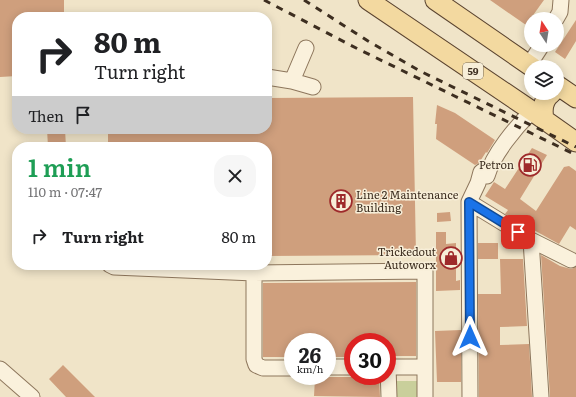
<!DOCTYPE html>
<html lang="en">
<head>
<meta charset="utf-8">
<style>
  :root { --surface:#fff; --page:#f6f6f6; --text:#202124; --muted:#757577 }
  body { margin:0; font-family:Literata,serif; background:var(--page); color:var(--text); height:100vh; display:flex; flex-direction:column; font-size:15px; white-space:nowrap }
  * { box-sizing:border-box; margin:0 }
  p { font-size:13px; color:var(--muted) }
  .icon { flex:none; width:22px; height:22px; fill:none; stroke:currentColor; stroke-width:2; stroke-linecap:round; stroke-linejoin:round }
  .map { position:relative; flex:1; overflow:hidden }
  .drawer { position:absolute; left:12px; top:142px; width:260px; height:128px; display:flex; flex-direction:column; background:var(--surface); border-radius:16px; box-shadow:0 2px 10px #0003 }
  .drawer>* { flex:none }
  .hud { position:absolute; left:12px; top:12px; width:260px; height:122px; border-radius:16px; box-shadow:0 2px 10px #0003; background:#fff; color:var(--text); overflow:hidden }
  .needle { width:26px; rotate:348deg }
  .tools { position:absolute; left:524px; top:12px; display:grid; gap:8px }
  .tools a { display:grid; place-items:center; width:40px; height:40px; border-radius:50%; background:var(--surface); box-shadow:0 2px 10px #0003; font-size:20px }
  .speed { position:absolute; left:284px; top:333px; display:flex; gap:8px; font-size:20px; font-weight:700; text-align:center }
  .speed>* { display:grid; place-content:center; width:52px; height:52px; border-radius:50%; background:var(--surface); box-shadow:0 2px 10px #0003; line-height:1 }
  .speed small { font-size:10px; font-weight:400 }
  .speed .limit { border:6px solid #d22; background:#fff; color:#111 }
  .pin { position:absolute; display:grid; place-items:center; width:34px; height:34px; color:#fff; margin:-17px; border-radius:8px; box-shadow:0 2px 6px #0006 }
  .me { position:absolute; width:44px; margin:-22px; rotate:0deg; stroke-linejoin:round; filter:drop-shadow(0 0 3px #0008) }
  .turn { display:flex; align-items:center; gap:14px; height:84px; padding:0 16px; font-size:18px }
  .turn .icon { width:52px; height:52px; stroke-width:2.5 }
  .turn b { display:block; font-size:28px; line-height:34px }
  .then { display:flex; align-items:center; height:38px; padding:0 16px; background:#0003; gap:8px; font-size:15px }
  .round { display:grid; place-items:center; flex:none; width:42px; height:42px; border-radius:16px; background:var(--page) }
  .summary { display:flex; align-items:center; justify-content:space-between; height:68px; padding:0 16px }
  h1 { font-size:24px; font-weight:600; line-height:30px; color:#1e9e55 }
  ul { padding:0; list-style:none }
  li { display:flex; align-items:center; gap:12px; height:52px; padding:0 16px }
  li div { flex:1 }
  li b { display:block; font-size:15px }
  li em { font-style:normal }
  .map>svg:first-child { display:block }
  .green { fill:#c9cf9b }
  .building { fill:#cf9f7d }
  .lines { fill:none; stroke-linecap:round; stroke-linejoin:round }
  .minor-casing { stroke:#8d765c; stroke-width:17 }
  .major-casing { stroke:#5b4430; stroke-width:21 }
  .minor { stroke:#faf1dc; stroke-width:15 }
  .major { stroke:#f3d9a0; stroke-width:19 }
  .rail { stroke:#3d2e20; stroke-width:3; stroke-dasharray:7 7; stroke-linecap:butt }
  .route-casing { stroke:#114b97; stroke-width:10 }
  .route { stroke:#1a73e8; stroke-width:7 }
  .labels { text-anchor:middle; stroke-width:3; stroke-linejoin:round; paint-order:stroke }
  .shield { fill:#f7eed8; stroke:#756857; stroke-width:1 }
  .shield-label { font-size:10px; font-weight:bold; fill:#3d2e20 }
  .poi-label { font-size:11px; fill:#3d2e20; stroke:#f7eed8; text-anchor:end }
</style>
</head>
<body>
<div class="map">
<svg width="576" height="397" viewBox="0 0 576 397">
  <rect width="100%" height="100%" fill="#f0e4c8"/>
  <path class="green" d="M394 381H419V397H394Z"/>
  <path class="building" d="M0 0H64V17H17V76L0 77Z
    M490 0H544L526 25Z
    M576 20V41L565 59 555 52Z
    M413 97 416 255 267 256V147H108V129H267V98Z
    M437 105 455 113 495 140 487 153 486 152 479 163 475 165 436 139 437 124H435Z
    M47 129H65L66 147H48Z
    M532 148 547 155 520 199 536 211 564 167 569 166 576 171V230L570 226 559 244 505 214 508 210 485 196 494 182 505 189Z
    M450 212 451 221 437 222V213Z
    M436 232H446V244L456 243V281L460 280V290L436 291Z
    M478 243H498V259H478Z
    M541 255 560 266 571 269 576 267V397H550Z
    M500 259H523L527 326 500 327V345L529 344 532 397H479L478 294H501Z
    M416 282V356H387V342H353V357H327V342H293V357H263V283Z
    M461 330V382H437L435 331Z
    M63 365 95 397H66L49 379Z
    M327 377H379L380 397 314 396 315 378 327 379Z"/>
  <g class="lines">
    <g class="minor-casing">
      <path id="minor" d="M556 19 560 12 561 0
        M529 65 542 45
        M267 77 292 81 313 87
        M292 81 306 48
        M487 176C493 154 516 127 532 111
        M469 202 531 240 571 260
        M531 240 541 397
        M110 265 114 267 254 273 425 271V397
        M254 273V359L256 365 263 368H293
        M327 367H353
        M387 367H425
        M388 367 389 397
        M0 369 32 397
        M470 397 469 202 478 183 481 172 489 167"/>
    </g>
    <g class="major-casing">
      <path id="major" d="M368 0 532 111 576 142
        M435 0 532 67
        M557 85 576 98
        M544 119C542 109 543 99 552 93"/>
    </g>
    <use href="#minor" class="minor"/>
    <use href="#major" class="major"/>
    <path class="rail" d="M264 0 358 49 576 155
      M304 0 368 41 420 71 576 147"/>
  </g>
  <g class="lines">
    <g class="route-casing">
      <path id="route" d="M470 337 469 202 518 232"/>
    </g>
    <use href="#route" class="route"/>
  </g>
  <defs>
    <g id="fuel-ring" transform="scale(1.15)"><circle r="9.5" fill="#f7eed8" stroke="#9e2a2b" stroke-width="1.5"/><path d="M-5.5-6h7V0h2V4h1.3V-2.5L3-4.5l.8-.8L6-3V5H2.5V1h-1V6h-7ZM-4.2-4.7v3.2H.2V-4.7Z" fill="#9e2a2b"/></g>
    <g id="building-ring" transform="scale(1.15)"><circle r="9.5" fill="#f7eed8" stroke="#9e2a2b" stroke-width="1.5"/><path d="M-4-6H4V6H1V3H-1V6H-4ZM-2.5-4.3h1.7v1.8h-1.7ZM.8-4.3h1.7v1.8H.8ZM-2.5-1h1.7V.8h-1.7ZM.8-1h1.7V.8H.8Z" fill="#9e2a2b"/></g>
    <g id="shop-ring" transform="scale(1.15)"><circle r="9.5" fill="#f7eed8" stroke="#9e2a2b" stroke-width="1.5"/><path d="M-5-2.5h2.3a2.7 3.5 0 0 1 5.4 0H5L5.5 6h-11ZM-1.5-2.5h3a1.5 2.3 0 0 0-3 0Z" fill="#9e2a2b"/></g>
  </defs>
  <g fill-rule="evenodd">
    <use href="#fuel-ring" x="530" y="165"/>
    <use href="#building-ring" x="341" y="201"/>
    <use href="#shop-ring" x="451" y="258"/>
  </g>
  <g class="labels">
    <rect class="shield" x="463" y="63" width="20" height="16" rx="3"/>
    <g class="shield-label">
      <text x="473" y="75">59</text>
    </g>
    <g class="poi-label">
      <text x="514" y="169">Petron</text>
      <text x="356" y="199" text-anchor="start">Line 2 Maintenance<tspan x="356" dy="13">Building</tspan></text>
      <text x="436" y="256">Trickedout<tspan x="436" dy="13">Autoworx</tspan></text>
    </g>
  </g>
</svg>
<div class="tools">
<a><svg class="needle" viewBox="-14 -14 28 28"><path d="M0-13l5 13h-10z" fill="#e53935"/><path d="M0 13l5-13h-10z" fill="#757577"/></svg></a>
<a><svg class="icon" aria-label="layers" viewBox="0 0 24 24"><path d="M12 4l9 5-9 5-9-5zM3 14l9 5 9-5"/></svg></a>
</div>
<div class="speed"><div>26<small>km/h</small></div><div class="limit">30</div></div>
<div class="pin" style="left:518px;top:232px;background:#d93025"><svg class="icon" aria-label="arrive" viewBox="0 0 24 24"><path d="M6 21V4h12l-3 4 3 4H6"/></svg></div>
<svg class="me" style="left:470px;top:337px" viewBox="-20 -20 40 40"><path d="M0-17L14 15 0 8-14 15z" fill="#1a73e8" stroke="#fff" stroke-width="4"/></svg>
<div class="hud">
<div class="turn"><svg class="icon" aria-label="right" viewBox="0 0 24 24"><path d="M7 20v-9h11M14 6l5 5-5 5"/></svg><div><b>80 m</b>Turn right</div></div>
<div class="then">Then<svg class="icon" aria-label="arrive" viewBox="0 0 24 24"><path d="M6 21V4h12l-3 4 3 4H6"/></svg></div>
</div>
<section class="drawer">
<div class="summary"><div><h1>1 min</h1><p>110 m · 07:47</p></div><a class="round"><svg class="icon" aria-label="close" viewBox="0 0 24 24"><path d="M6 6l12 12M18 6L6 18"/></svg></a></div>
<ul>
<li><svg class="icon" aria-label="right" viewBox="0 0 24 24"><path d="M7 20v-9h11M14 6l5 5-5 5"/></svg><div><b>Turn right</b></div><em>80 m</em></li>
</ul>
</section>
</div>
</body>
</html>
